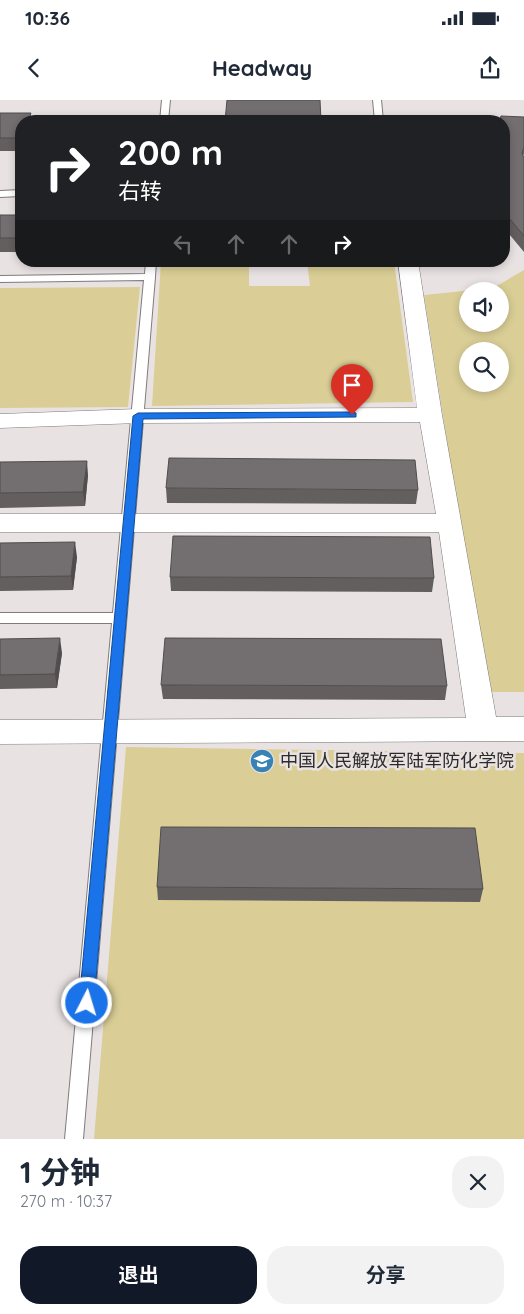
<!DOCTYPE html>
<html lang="zh">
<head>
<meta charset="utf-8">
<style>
  :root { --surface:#fff; --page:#f2f2f3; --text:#1f2937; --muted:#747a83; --accent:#111827 }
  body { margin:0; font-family:Quicksand,"Noto Sans SC",sans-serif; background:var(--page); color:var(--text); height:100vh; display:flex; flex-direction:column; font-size:19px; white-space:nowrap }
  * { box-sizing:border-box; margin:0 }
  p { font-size:16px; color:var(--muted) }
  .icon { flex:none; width:28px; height:28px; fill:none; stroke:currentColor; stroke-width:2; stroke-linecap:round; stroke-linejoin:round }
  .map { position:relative; height:1039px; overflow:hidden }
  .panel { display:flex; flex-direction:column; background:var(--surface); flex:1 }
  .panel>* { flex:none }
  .banner { position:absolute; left:15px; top:15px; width:495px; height:152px; border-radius:20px; box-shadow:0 2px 8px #0003; background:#202124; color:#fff; overflow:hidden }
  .fabs { position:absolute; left:459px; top:182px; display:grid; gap:10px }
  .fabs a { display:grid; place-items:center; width:50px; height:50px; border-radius:50%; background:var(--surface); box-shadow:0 2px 8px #0003; font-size:25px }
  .pin { position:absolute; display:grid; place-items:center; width:42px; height:42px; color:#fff; margin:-51px -21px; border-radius:50% 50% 50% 0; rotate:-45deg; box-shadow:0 0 5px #0007 }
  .pin .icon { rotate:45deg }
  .me { position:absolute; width:55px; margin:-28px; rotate:5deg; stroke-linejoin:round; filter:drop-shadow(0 0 4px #0008) }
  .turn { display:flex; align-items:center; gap:18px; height:105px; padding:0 20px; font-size:22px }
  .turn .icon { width:65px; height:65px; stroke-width:2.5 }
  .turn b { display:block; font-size:35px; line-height:42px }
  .lanes { display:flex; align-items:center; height:48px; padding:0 20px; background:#0003; justify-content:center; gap:25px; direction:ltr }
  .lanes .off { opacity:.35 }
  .round { display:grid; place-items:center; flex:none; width:52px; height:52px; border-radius:20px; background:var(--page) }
  .overview { display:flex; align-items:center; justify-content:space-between; height:85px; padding:0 20px }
  h1 { font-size:30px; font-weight:700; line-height:38px }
  .cta { display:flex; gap:10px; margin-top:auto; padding:10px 20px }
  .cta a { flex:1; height:58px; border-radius:20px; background:var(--accent); color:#fff; font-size:20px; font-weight:700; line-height:58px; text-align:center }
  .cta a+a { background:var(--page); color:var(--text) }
  .status { display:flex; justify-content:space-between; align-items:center; height:35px; padding:0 25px; background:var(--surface); direction:ltr }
  .status svg { height:14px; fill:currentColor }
  header { display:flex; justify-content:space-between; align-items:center; height:65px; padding:0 20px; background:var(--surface); font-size:22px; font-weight:700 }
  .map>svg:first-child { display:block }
  .green { fill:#dace96; fill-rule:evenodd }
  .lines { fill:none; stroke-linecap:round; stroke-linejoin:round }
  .lane-casing { stroke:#7f7b7a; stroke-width:2 }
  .street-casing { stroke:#7f7b7a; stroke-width:1 }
  .lane { fill:#fff; fill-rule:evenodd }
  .street { fill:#fff; fill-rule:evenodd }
  .wall { fill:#635f5f }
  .shaded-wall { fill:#504d4e }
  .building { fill:#736e6f; stroke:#504d4e }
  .route { fill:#1a73e8; stroke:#114b97 }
  .labels { text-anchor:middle; stroke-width:5; stroke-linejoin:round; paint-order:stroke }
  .poi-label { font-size:18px; fill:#2c2a2a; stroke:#e8e3e2; text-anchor:start }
</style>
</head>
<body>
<div class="status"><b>10:36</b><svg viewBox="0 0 49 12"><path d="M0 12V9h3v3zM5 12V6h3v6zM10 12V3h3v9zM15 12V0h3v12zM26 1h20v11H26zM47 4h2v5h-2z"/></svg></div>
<header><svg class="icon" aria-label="back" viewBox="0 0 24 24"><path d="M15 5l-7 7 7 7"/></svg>Headway<svg class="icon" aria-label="share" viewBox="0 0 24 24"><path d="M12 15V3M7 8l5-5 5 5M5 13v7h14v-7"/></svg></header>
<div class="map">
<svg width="524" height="1039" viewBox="0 0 524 1039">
  <rect width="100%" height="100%" fill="#e8e3e2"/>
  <path class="green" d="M161 161H249V186H310L307 161H394L413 302 152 306Z
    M524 170V592H486L424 195 493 188ZM468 191H500V224H468ZM468 251H500V284H468Z
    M140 187 128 307 0 308V188Z
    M126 647 524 653V1039H94Z"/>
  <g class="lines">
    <g class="lane-casing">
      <path id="lane" d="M162 0H170L168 21H160Z
        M373 0H381L383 21H375Z
        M21 90V96L0 97V91Z
        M146 161H156L155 177 83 1039H65L112 523H0V513H113L144 180 0 182V176L145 174Z"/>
    </g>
    <g class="street-casing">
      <path id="street" d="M398 161H418L442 315 496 617H524V641L0 644V620L466 618 439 432H0V414H436L420 322 138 323 0 328V314L138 309 417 308Z"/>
    </g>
    <use href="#lane" class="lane"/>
    <use href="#street" class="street"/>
  </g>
  <path class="wall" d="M0 13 21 21V51H0Z
    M524 17V54L523 56 524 58V152L504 128V21Z
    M0 115H21V152H0Z
    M0 362 88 375 85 406 0 408Z
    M166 388 418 390 416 404 167 403Z
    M0 443 77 457 73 490 0 491Z
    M170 477 434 478 432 492 171 491Z
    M0 539 62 553 57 588 0 589Z
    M161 585 447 586 445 600 163 599Z
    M157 787 483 789 480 802 158 800Z"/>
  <path class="shaded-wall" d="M87 361 88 375 85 406 83 392Z
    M75 442 77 457 73 490 71 476Z
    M60 538 62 553 57 588 55 574Z"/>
  <path class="building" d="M227 0H320L321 21H225Z
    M0 13H31L29 19H80L79 21H21V41H20L21 38H0Z
    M501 16 524 17V47L522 53 524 58V136L504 112V21H499Z
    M0 115H21V138H0Z
    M169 358 415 360 418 390 166 388Z
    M87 361 83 392 0 393V362Z
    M173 436 430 437 434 478 170 477Z
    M75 442 71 476 0 477V443Z
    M60 538 55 574 0 575V539Z
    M165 538 441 539 447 586 161 585Z
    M161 727 475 728 483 789 157 787Z"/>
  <path class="route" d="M352 312 356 313V317L143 319 94 903 92 908 87 910 81 908 79 903 133 316 138 313Z"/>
  <defs>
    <g id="university-disc" transform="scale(1.25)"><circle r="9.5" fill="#3882b6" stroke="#e8e3e2"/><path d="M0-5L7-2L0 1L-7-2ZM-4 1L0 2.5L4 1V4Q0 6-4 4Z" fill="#fff"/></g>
  </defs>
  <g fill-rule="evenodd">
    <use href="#university-disc" x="262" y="661"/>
  </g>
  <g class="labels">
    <g class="poi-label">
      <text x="280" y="667">中国人民解放军陆军防化学院</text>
    </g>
  </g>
</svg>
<div class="fabs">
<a><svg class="icon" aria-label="sound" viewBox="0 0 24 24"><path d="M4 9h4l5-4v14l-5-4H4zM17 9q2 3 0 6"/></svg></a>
<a><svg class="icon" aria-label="search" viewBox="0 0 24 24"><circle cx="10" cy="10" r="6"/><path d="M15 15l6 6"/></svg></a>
</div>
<div class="pin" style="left:352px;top:315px;background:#d93025"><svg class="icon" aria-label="arrive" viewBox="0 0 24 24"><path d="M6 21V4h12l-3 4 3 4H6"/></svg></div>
<svg class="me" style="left:87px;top:903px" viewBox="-20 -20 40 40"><circle r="17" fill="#1a73e8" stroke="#fff" stroke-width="3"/><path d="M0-11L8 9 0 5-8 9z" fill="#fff"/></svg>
<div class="banner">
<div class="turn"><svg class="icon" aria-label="right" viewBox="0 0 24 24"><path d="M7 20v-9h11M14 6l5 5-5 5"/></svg><div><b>200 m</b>右转</div></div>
<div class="lanes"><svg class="icon off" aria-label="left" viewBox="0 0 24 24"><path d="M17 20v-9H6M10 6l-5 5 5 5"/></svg><svg class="icon off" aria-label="ahead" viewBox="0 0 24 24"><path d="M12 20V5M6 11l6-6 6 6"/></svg><svg class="icon off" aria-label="ahead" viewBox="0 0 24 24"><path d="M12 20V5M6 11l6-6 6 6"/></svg><svg class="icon" aria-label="right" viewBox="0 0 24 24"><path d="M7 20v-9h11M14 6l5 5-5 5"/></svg></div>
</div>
</div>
<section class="panel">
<div class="overview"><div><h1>1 分钟</h1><p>270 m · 10:37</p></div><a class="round"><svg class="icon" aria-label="close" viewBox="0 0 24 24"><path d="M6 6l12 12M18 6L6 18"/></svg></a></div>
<div class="cta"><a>退出</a><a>分享</a></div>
</section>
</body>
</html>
